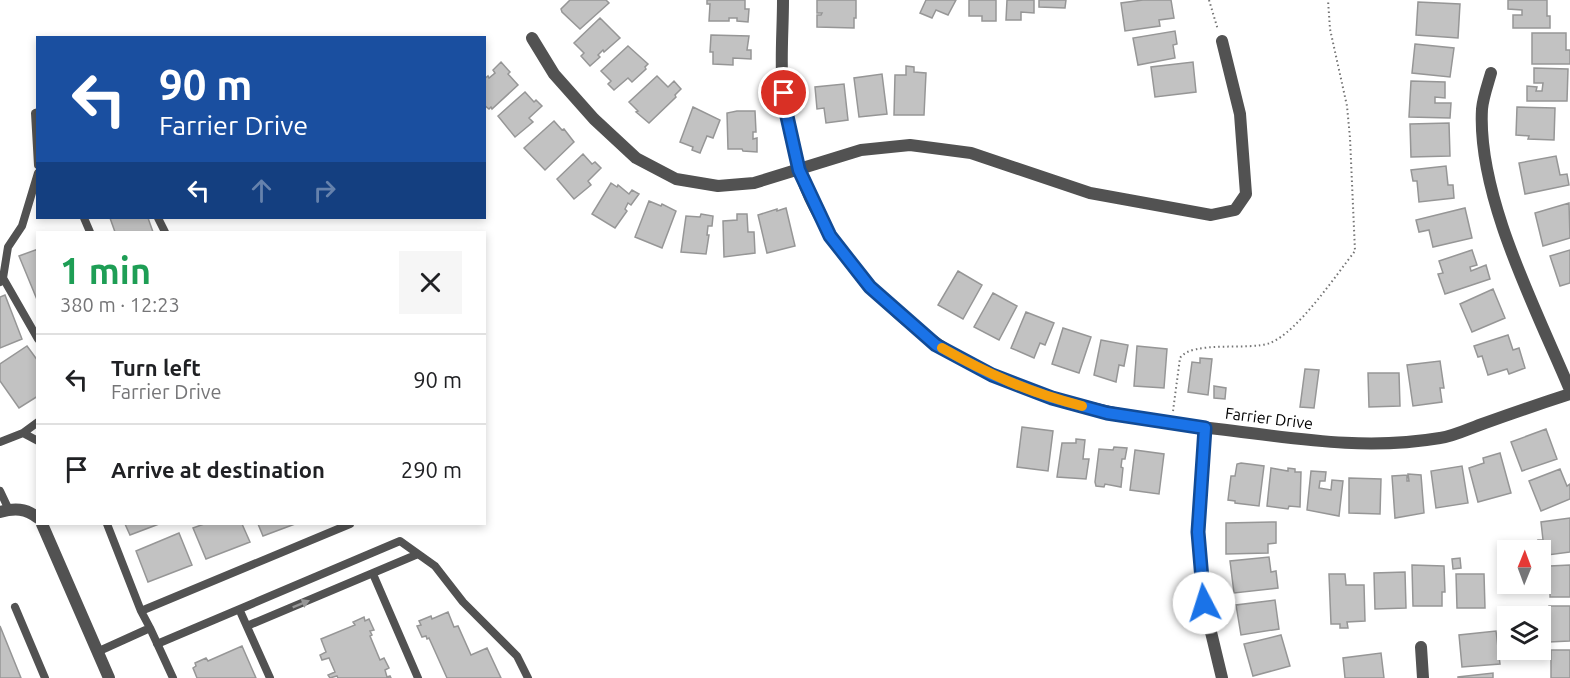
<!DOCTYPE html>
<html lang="en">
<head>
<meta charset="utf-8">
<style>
  :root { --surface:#fff; --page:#f6f6f6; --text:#202124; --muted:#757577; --line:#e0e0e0 }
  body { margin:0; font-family:Ubuntu,sans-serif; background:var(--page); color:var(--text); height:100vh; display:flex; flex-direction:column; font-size:22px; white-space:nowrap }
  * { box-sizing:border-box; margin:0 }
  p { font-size:20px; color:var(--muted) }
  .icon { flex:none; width:33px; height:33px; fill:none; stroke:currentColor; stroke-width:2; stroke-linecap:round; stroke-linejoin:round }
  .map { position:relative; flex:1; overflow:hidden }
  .details { position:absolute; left:36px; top:231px; width:450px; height:294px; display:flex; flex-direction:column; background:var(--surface); border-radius:0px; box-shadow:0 3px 9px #0003 }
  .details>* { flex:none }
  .guide { position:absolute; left:36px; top:36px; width:450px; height:183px; border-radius:0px; box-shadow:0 3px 9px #0003; background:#1a4fa0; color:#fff; overflow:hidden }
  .needle { width:39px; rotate:1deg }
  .controls { position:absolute; left:1497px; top:540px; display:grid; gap:12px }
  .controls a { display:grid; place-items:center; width:54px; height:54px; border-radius:0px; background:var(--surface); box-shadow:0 3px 9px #0003; font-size:30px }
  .pin { position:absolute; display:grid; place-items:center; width:51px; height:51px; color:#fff; margin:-26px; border:3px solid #fff; border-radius:50%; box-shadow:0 2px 6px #0007 }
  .me { position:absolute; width:66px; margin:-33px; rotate:355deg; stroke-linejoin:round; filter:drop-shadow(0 0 4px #0008) }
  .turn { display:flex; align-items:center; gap:21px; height:126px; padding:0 24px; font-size:27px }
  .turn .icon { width:78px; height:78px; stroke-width:2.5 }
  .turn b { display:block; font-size:42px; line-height:51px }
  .lanes { display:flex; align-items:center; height:57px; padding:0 24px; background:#0003; justify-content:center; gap:30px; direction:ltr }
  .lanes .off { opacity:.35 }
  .round { display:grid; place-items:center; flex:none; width:63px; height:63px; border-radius:0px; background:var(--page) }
  .headline { display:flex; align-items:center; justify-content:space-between; height:102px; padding:0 24px }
  h1 { font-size:36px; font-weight:700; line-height:45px; color:#1e9e55 }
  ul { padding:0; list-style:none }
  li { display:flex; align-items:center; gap:18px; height:90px; padding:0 24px; border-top:2px solid var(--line) }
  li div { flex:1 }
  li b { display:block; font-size:22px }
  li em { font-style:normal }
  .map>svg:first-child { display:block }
  .building { fill:#c2c2c2; stroke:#969696; stroke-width:1.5 }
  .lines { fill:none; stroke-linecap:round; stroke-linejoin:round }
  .path { stroke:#747474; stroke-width:2; stroke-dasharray:1.5 3; stroke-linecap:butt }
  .service { stroke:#525252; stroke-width:8 }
  .minor { stroke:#525252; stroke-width:12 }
  .oneway { fill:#979797 }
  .route-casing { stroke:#114b97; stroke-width:15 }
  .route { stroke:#1a73e8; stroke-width:10 }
  .slow { stroke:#f59e0b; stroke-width:10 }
  .labels { text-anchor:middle; stroke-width:4.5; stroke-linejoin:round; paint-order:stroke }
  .street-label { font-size:16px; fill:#000; stroke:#fff }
</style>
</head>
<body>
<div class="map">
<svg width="1570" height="678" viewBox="0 0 1570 678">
  <rect width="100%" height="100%" fill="#fff"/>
  <path class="building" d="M570 0H606L609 3 580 29 562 12 561 9Z
    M707 0H745V9H749L748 22 737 21V18H729V21H709L710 4H707Z
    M817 0H856V18H854V28L817 27V15H821L822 13H817Z
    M926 0H956L948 15 936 10 932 18 920 13Z
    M969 0H996V21H982V16H969Z
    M1007 0H1034V13L1021 12V20H1006Z
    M1039 0H1066L1065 8 1039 7Z
    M1143 0H1171L1174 18 1159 20 1160 26 1125 31 1121 3Z
    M1508 0H1547V16H1550V28H1513V15H1522V10L1508 9Z
    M1418 2 1460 4 1458 38 1416 35Z
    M600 18 620 38 604 52 603 50 598 55 600 57 590 66 581 56 584 53 574 43Z
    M1175 31 1177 44 1173 45 1175 58 1138 65 1133 38Z
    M1532 33H1566V50H1570V64H1532Z
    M711 35 749 36 747 50H751V59L733 58V65L713 64V52H710Z
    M1415 44 1454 48 1450 77 1412 73Z
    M628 46 648 64 645 67 646 69 632 82 628 78 614 90 608 84 611 81 601 71Z
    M501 62 510 72 508 74 518 85 492 109 491 107 489 109 484 105V79L488 76 489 78 495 73 493 70Z
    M1193 62 1196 92 1155 97 1151 67Z
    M906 66 914 67V72L926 73 924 115H894L895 75H906Z
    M1534 68 1568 69 1567 101H1527V86L1537 87 1536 91H1542L1543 83H1534Z
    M882 74 887 114 859 117 854 78Z
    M657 76 668 87 674 81 681 89 675 95 676 97 649 123 636 112 638 111 629 102Z
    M1411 81 1445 82V98L1435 97V103H1451L1450 118 1409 117Z
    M844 84 848 120 826 123 824 108 817 109 815 87Z
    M525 92 534 102 536 100 542 106 529 118 533 122 515 137 498 116Z
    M693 107 720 120 713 138 707 136 700 153 692 150 693 147 680 142Z
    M1517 107 1555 108 1554 140 1528 139 1529 136 1516 135Z
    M737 111H755L756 132H753V139L757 138V152L743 151 742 149H728L727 113Z
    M554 121 562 130 564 129 574 142 545 170 524 148Z
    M1449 123 1450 156 1411 157 1410 124Z
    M583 154 592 164 595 162 601 168 588 181 591 185 574 199 557 179Z
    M1556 156 1560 175 1567 174 1569 185 1525 194 1519 163Z
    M1446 166 1448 185H1453L1454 198 1419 202 1417 181H1413L1411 170Z
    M611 183 617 187 618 185 629 194 632 190 639 194 631 205 628 203 625 209 627 211 615 228 592 214Z
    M649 201 661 206 662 204 676 211 662 248 635 237Z
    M1569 203 1570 238 1543 246 1535 213Z
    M786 208 795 246 767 253 758 215 777 209V211Z
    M1465 208 1472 238 1433 247 1429 230 1419 232 1416 220Z
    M701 214 713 216 712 226H708L707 235H709L706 254 681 252 686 216 700 217Z
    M737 214H747L748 232H754L755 253 724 257 723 221 737 220Z
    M110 218H148L153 232H115Z
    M38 249V302L19 256Z
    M1472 250 1477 265 1470 267 1471 271 1486 265 1490 279 1445 294 1438 274 1443 273 1439 261Z
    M1570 250V283L1560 286 1550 256Z
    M958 271 982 285 963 319 938 305Z
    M1493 289 1505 318 1472 332 1460 304Z
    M993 293 1017 306 999 340 974 327Z
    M5 295 22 339 0 348V297Z
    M1026 312 1054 323 1045 345 1040 343 1034 358 1011 348Z
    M1063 328 1091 337 1079 373 1052 364Z
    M1508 335 1513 350 1519 348 1525 368 1509 374 1507 369 1488 375 1482 356 1478 357 1474 346Z
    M1101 340 1128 345 1124 366 1119 365 1116 382 1094 375Z
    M27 346 38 361V396L19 408 0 381V364Z
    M1137 346 1167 349 1164 388 1134 386Z
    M1200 358 1212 359 1208 395 1188 392 1192 362 1200 363Z
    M1440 361 1444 388H1440L1442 402 1413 406 1407 365Z
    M1305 369 1319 370 1314 408 1300 407Z
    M1368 373H1399L1400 406 1369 407Z
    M1214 386 1226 388 1225 399 1214 398Z
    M1022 427 1053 431 1048 471 1017 467Z
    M1546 429 1557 459 1522 471 1511 442Z
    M1076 439 1085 440 1083 459H1089L1086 479 1057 477 1062 443H1076Z
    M1114 447 1127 448 1125 459H1122L1121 467 1123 468 1121 487 1105 484 1104 487 1096 486 1095 482 1099 449 1113 450Z
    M1135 450 1164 454 1159 494 1130 490Z
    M1500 453 1511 493 1478 502 1469 468 1484 463 1483 458Z
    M1241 463 1264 466 1259 506 1235 503V501L1228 500 1231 476H1235L1237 464Z
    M1462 466 1468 503 1436 508 1431 471Z
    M1271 468 1288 471V468L1295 469V472H1301L1300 507 1289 506 1288 509 1267 506Z
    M1560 469 1567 486 1570 484V499L1541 511 1529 481Z
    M1311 471 1326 472 1325 481H1320L1319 488 1331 490 1332 480 1343 481 1339 516 1307 510Z
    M1408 474 1421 475 1424 513 1395 518 1392 476 1407 475V481H1409Z
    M1349 478 1381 479 1380 514 1349 513Z
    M1570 518V552L1540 556 1538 540H1543L1541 522Z
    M1276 522V543L1268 544V553L1226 554V523Z
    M125 524H159L130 535Z
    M204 524H242L250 542 206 559 193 528Z
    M258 524H295L263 536Z
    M179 533 192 565 148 582 136 551Z
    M1269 557 1271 572 1276 571 1278 588 1234 593 1230 561Z
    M1460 558 1461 568 1453 569 1452 559Z
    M1412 565 1444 566 1445 592H1442V606H1413Z
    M1570 565V597H1550V566Z
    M1405 572 1406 608 1375 609 1374 573Z
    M1329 574H1345L1346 585H1364L1365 621 1347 622 1348 628H1340V624H1331Z
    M1456 574H1484L1485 608H1457Z
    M1275 600 1279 629 1241 635 1236 605Z
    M1549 606H1570V641L1549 642Z
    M448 612 454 627 458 626 471 655 487 648 501 678H447L429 638 427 639 426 636 422 637 417 626 421 625 419 621 431 616 432 619Z
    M364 617 365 621 369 619 374 630 370 631 372 635 370 636 380 660 384 658 389 668 385 670 387 677 390 676 391 678H338L337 676 330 678 328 675 335 672 329 658 322 660 320 655 326 652 321 639 355 625 353 622Z
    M0 626 21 678H0Z
    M1496 631 1500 664 1462 667 1459 635Z
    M1281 635 1290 666 1253 676 1244 644Z
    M242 646 256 678H197L193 668 196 666 195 663 206 658 208 661Z
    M1551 650H1570V678H1551Z
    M1381 653 1384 678H1345L1343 658Z
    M1493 673V678H1458V677Z"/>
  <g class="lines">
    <path class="path" d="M1209 0 1218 30
      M1173 411 1180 358C1192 340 1249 351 1270 343 1298 332 1336 275 1355 251L1350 138 1347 106 1330 29 1328 0"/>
    <path class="service" d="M38 112 35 113 38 165
      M84 218 90 232
      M158 218 165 232
      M3 278 38 339
      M0 282 3 278 8 247 22 226 38 173
      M23 433 38 422
      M0 442 23 433 38 441
      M0 491 9 510
      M107 524 141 611
      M373 574 418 678
      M15 607 45 678
      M240 611 270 678
      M247 626 418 554
      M150 628 173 678
      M157 644 400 541 435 566 463 602 517 656 528 678
      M97 652 150 628 141 611 350 524"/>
    <path class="minor" d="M783 0C783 25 781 50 782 74 784 106 790 138 799 168 808 202 828 233 849 261 942 382 1074 412 1218 429 1294 438 1363 451 1440 438 1455 436 1470 428 1485 423 1513 413 1542 403 1570 394
      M532 38 554 74 594 119 636 158 676 179 718 186 754 183 861 150 910 145 971 153 1090 193 1211 215 1235 210 1246 194 1240 114 1222 41
      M1491 73C1488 84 1483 97 1482 109 1477 196 1536 309 1570 390
      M1205 427 1198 532 1204 603 1222 678
      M0 512C14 508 26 508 38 518
      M42 524 109 678
      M1421 647 1423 678"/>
  </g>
  <defs><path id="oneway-solid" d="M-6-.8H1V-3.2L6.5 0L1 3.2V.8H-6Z" transform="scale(1.5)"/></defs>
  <use class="oneway" href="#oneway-solid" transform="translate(301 604) rotate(-22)"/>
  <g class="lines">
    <g class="route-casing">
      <path id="route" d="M784 93 786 112 799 170 830 236 870 287 936 345 992 375 1052 398 1107 413 1205 428 1198 532 1204 603"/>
    </g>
    <use href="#route" class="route"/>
    <path class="slow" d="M942 348C988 374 1030 393 1082 406"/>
  </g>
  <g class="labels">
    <g class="street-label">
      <text transform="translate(1269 418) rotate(7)" y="6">Farrier Drive</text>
    </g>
  </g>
</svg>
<div class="controls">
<a><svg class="needle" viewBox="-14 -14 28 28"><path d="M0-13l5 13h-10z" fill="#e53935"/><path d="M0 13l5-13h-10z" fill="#757577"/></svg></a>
<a><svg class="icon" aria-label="layers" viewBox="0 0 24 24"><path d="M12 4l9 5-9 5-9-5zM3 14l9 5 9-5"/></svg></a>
</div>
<div class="pin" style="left:784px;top:93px;background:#d93025"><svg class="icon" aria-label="arrive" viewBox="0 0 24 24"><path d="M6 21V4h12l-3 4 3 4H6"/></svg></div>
<svg class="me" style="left:1204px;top:603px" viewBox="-20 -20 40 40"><circle r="19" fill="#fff"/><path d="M0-13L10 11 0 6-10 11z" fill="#1a73e8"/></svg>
<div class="guide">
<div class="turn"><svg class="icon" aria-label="left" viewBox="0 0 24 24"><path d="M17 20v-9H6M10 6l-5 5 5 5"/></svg><div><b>90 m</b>Farrier Drive</div></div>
<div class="lanes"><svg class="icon" aria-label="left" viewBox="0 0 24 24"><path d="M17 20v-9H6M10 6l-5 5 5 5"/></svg><svg class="icon off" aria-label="ahead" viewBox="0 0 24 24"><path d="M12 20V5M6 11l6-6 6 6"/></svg><svg class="icon off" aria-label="right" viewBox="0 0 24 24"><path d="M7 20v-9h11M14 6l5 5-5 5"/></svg></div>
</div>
<section class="details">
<div class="headline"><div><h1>1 min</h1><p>380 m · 12:23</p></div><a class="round"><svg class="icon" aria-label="close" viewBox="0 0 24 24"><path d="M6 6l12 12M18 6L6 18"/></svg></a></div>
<ul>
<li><svg class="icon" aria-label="left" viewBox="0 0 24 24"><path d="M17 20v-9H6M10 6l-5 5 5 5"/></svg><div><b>Turn left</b><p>Farrier Drive</p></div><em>90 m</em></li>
<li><svg class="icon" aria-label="arrive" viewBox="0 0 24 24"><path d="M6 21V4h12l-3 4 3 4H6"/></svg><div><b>Arrive at destination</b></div><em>290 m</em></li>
</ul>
</section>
</div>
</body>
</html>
